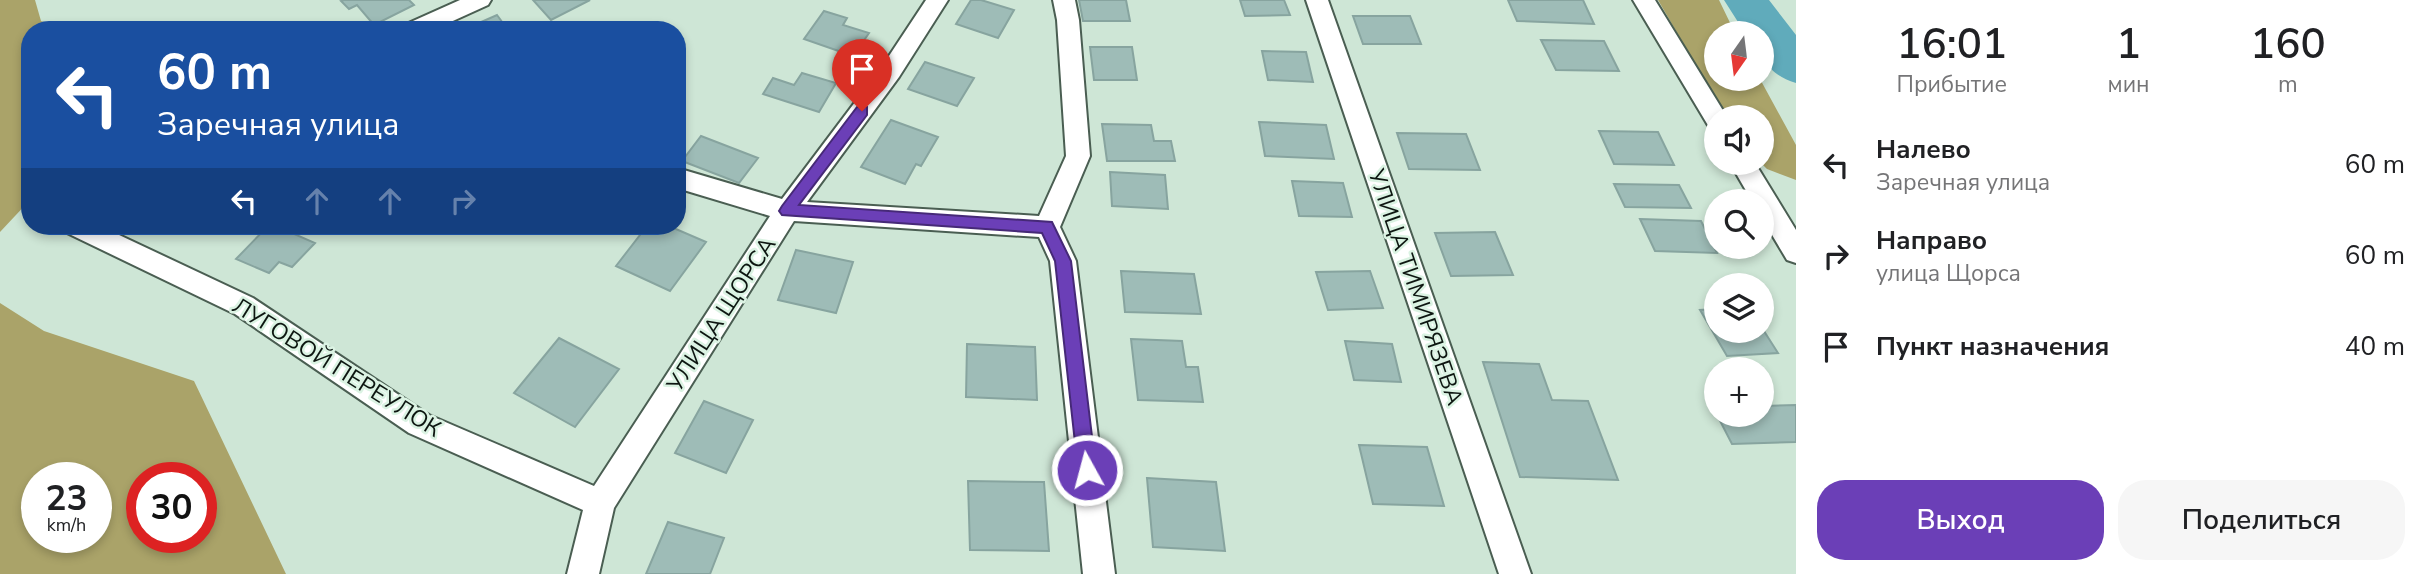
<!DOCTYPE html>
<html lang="ru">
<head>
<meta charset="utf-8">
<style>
  :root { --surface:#fff; --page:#f6f6f6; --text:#202124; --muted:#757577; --accent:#6b3fb7 }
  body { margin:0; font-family:"Nunito Sans",sans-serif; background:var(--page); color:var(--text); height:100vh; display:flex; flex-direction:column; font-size:26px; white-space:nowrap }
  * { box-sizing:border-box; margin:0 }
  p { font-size:23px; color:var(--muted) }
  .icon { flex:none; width:38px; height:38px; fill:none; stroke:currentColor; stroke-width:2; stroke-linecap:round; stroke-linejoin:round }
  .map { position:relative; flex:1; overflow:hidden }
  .panel { display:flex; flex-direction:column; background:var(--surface); width:630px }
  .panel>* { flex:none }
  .banner { position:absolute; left:21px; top:21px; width:665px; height:214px; border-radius:28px; box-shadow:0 4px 10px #0003; background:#1a4fa0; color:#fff; overflow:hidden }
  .needle { width:46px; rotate:194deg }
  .buttons { position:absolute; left:1704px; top:21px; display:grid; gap:14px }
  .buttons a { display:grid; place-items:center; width:70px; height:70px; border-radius:50%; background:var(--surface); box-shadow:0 4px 10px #0003; font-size:35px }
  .speed { position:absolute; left:21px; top:462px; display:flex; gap:14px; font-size:35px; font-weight:700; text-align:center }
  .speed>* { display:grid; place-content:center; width:91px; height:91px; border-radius:50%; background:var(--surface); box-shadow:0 4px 10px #0003; line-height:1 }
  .speed small { font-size:18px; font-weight:400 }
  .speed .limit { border:10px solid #d22; background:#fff; color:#111 }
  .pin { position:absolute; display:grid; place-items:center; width:60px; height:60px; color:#fff; margin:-72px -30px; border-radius:50% 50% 50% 0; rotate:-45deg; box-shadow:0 0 7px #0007 }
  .pin .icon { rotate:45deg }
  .me { position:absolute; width:77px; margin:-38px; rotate:353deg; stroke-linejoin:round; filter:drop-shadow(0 0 5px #0008) }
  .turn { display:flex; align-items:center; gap:24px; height:147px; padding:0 21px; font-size:32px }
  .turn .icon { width:91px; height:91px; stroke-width:2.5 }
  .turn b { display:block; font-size:49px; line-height:60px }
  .lanes { display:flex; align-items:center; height:66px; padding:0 21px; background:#0003; justify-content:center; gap:35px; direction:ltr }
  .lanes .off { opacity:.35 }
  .eta { display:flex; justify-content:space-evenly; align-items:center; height:119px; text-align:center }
  .eta b { font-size:42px; font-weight:600; line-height:49px }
  .action { display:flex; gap:14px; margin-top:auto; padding:14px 21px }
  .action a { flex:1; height:80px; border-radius:28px; background:var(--accent); color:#fff; font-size:28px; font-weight:600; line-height:80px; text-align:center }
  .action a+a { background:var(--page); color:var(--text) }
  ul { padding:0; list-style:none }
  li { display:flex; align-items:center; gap:21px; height:91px; padding:0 21px }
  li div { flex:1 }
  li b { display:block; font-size:26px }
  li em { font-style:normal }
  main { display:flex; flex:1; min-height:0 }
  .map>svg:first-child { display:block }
  .forest { fill:#aaa369; fill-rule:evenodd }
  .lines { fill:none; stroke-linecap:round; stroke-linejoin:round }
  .river { fill:#60abbb; fill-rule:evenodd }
  .building { fill:#9ebcb7; stroke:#87a49f; stroke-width:2 }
  .minor-casing { stroke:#4a5e52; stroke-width:4 }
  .minor { fill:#fff; fill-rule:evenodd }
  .route { fill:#6b3fb7; stroke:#462977; stroke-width:2 }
  .labels { text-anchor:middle; stroke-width:5; stroke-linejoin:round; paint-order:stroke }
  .street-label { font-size:23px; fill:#0d1611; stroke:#dbf3e3 }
</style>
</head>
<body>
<main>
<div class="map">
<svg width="1796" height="574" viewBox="0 0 1796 574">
  <rect width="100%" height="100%" fill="#cee6d6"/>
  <path class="forest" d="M0 0H35L41 21 67 30H30V200L0 232Z
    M1658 0H1719L1735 33H1717V79H1760L1796 145V180L1767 169 1761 163 1762 117H1726Z
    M0 303 44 331 194 381 286 574H0ZM37 478H96V537H37ZM142 478H201V537H142Z"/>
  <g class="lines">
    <path class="river" d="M1724 0H1769L1796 35V83C1768 74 1762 61 1762 33H1745Z"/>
  </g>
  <path class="building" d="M344 0H409L414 5 374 25 357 5 349 9 341 1Z
    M533 0H590L551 20Z
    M971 0H981L1014 10 998 38 956 24Z
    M1079 0H1126L1130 21H1083Z
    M1240 0H1284L1290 15 1245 16Z
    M1508 0H1583L1594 24 1517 21Z
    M824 11 847 18 843 25 869 33 853 56 804 39Z
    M497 15 508 30H463Z
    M1353 16H1410L1421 44H1363Z
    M1541 40 1604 41 1619 71 1556 70Z
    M1090 47H1132L1137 80H1094Z
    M1262 51 1306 52 1313 82 1268 80Z
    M925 62 974 78 957 106 908 89Z
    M802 73 836 83 819 112 763 94 773 78 794 85Z
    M891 120 938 137 921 166 916 164 905 184 861 167Z
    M1259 122 1326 125 1334 159 1265 156Z
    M1102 124 1151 125 1154 141H1171L1175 161H1107Z
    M1599 131 1658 132 1674 165 1614 164Z
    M1397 133 1466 134 1480 170 1409 169Z
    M701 136 758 158 739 183 682 161Z
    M1110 172 1165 175 1168 209 1112 206Z
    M1292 181 1343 183 1352 217 1299 216Z
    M1614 184 1679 185 1691 208 1625 207Z
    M1640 219 1701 221 1717 253 1655 251Z
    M268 226H276L315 243 292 267 279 262 269 273 236 259Z
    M647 226H669L706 242 670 291 616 266Z
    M1495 232 1513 275 1451 276 1435 233Z
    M796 250 853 262 836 313 778 300Z
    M1121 271 1194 274 1201 314 1125 312Z
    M1370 271 1383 308 1328 310 1316 272Z
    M1717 309V331H1762V328L1778 353 1727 356 1700 310Z
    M559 338 619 369 575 427 514 393Z
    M1131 339 1182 341 1186 367H1198L1203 402 1138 400Z
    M1345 341 1392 344 1401 382 1354 380Z
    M967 344 1035 347 1037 400 966 397Z
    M1483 362 1539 364 1552 400 1588 401 1618 480 1520 477Z
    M704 401 753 420 726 473 675 453Z
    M1796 405V442L1732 444 1717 415H1762V406Z
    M1359 445 1427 447 1444 506 1373 504Z
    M1147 478 1216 482 1225 551 1153 547Z
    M968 481 1044 482 1049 551 970 550Z
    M668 522 724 538 710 574H646Z"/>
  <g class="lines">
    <g class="minor-casing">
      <path id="minor" d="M460 0H491L488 5 433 30H401L404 25Z
        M926 0H948L899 77 807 202 1039 216 1066 156 1057 20 1053 0H1075L1079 20 1090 156 1060 227 1076 261 1115 574H1083L1050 261 1039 237 794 221 614 508 599 574H567L583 510 409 433 235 314 67 233 63 226H100L253 298 429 415 594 486 770 216 677 188V168L782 199 883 65Z
        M1306 0H1328L1531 574H1499Z
        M1633 0H1655L1727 117H1717V130L1709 127Z
        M1730 163H1755L1796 230V263L1787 260 1762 218V201H1752Z"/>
    </g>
    <use href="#minor" class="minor"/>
  </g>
  <path class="route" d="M862 105 867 107V115L799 205 1052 222 1071 261 1096 470 1093 475 1087 478 1080 475 1078 470 1055 261 1042 233 782 215 779 211 782 206 857 107Z"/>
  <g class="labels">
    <g class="street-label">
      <text transform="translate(1416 287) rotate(71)" y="8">УЛИЦА ТИМИРЯЗЕВА</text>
      <text transform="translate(721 314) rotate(-57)" y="8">УЛИЦА ЩОРСА</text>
      <text transform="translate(337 367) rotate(32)" y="8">ЛУГОВОЙ ПЕРЕУЛОК</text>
    </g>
  </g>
</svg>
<div class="buttons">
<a><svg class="needle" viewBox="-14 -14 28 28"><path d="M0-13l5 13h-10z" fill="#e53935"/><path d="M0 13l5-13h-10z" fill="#757577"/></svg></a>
<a><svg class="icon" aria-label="sound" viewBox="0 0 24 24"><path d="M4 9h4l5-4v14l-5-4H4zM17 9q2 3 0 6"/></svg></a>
<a><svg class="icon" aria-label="search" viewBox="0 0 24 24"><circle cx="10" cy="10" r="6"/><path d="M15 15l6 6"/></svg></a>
<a><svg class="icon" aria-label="layers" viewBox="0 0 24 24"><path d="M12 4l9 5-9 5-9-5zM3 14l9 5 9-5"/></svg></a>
<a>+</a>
</div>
<div class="speed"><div>23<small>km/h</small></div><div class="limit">30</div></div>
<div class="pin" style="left:862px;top:111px;background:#d93025"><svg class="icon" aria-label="arrive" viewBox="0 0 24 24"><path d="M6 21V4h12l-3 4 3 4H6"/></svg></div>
<svg class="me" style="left:1087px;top:470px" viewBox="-20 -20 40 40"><circle r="17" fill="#6b3fb7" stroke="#fff" stroke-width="3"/><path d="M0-11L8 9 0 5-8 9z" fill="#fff"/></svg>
<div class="banner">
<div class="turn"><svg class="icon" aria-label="left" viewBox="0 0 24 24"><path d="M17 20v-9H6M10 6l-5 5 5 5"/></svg><div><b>60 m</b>Заречная улица</div></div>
<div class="lanes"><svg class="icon" aria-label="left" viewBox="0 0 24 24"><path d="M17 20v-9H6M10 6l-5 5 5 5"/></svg><svg class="icon off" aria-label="ahead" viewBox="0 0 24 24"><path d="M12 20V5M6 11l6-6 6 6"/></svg><svg class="icon off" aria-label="ahead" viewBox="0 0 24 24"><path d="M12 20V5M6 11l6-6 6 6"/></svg><svg class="icon off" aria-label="right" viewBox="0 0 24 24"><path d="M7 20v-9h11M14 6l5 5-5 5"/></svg></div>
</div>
</div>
<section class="panel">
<div class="eta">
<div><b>16:01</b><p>Прибытие</p></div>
<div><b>1</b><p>мин</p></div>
<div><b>160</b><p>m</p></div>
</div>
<ul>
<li><svg class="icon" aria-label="left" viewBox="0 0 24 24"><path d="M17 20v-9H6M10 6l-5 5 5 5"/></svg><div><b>Налево</b><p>Заречная улица</p></div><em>60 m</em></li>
<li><svg class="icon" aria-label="right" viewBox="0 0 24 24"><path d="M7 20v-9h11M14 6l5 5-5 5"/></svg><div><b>Направо</b><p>улица Щорса</p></div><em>60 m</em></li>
<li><svg class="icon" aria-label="arrive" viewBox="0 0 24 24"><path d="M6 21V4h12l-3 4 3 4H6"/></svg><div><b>Пункт назначения</b></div><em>40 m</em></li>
</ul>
<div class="action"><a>Выход</a><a>Поделиться</a></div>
</section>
</main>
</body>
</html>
